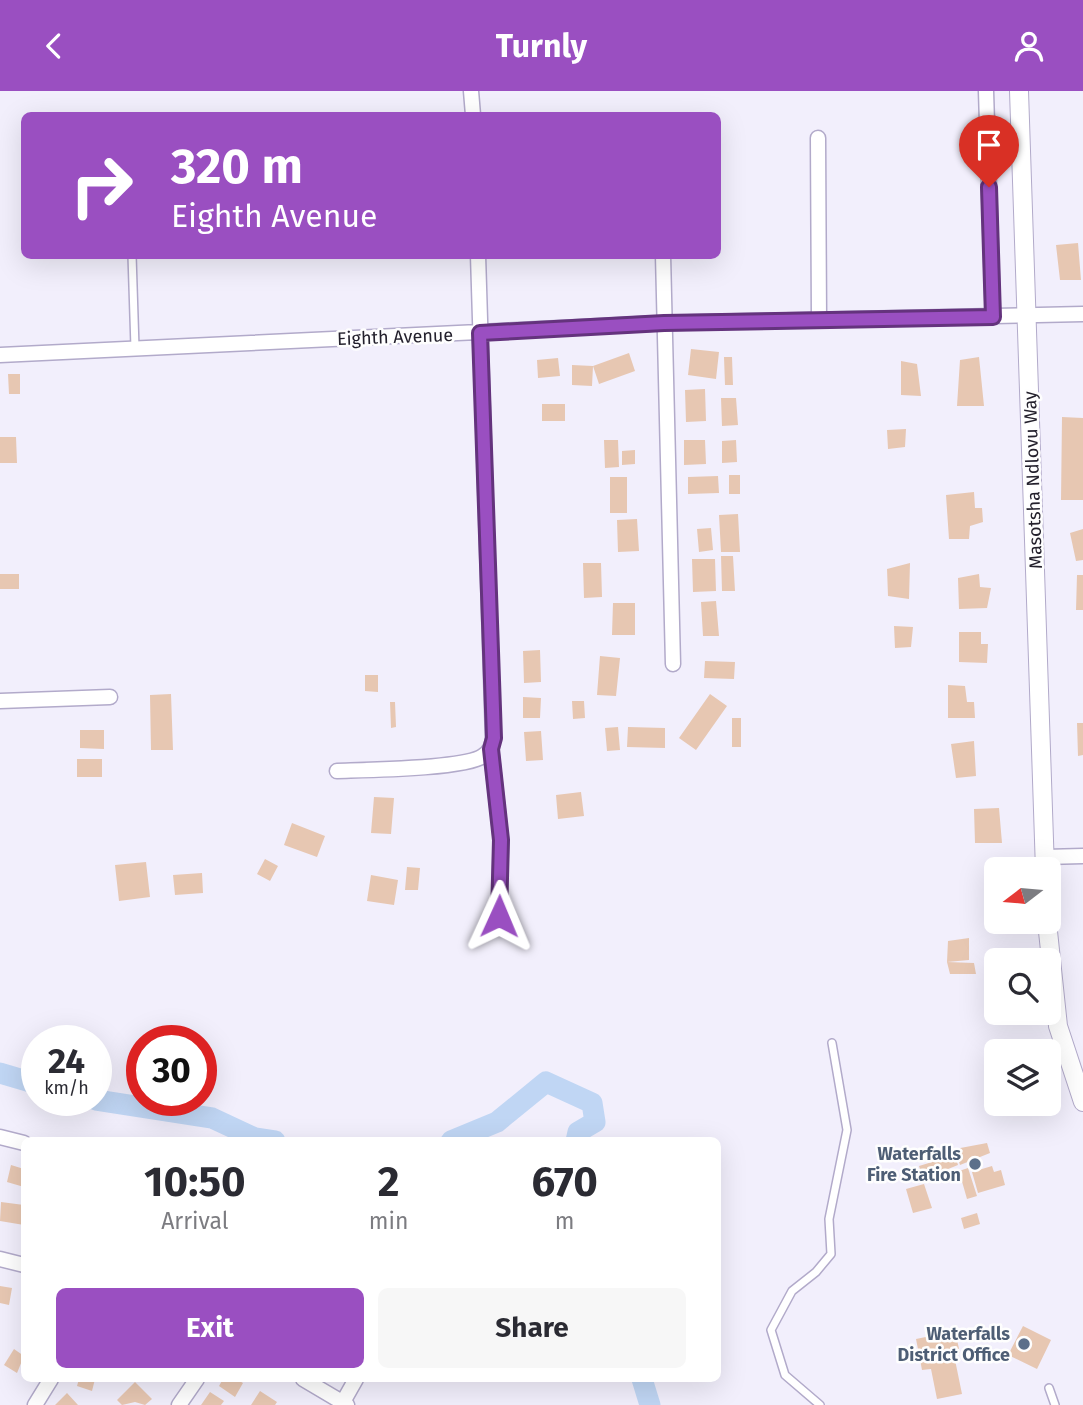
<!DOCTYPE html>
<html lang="en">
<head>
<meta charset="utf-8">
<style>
  :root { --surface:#fff; --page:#f7f7f7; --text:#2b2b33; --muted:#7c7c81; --accent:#9a4fc1 }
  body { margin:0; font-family:"Fira Sans",sans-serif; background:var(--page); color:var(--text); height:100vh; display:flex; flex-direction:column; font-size:26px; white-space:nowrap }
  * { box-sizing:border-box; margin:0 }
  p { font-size:23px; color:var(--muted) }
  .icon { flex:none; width:38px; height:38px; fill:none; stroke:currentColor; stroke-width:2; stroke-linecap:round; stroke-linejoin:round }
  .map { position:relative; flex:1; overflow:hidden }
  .sheet { position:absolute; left:21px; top:1046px; width:700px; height:245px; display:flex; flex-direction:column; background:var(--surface); border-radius:10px; box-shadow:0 7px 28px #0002 }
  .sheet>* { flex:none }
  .banner { position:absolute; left:21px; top:21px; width:700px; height:147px; border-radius:10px; box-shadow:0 7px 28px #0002; background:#9a4fc1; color:#fff; overflow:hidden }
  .needle { width:46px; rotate:254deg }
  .fabs { position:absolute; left:984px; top:766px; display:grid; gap:14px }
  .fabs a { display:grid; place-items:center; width:77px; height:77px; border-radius:10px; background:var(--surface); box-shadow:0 7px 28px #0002; font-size:35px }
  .speed { position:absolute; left:21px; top:934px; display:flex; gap:14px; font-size:35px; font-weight:700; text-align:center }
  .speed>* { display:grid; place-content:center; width:91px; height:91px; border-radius:50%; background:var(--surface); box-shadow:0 7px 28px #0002; line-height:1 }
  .speed small { font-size:18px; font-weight:400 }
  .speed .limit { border:10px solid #d22; background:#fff; color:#111 }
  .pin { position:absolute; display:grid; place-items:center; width:60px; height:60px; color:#fff; margin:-72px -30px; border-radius:50% 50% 50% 0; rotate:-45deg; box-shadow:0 0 7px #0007 }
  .pin .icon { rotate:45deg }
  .me { position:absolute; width:77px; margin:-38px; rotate:1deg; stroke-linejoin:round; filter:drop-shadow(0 0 5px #0008) }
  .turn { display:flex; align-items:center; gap:24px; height:147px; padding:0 35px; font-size:32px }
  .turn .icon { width:91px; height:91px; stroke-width:2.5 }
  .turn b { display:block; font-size:49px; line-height:60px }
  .eta { display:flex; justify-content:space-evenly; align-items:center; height:119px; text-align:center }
  .eta b { font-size:42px; font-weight:700; line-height:49px }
  .cta { display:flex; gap:14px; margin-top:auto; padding:14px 35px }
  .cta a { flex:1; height:80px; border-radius:10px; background:var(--accent); color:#fff; font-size:28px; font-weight:700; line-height:80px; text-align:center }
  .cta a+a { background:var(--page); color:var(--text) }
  header { display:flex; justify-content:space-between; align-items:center; height:91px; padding:0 35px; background:var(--accent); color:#fff; font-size:32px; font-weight:700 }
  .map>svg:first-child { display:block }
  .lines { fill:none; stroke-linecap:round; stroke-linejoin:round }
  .river { stroke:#c0d6f4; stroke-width:21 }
  .building { fill:#e7c7b2 }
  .service-casing { stroke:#b2aaca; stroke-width:10 }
  .minor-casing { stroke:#b2aaca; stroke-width:17 }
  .tertiary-casing { stroke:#b2aaca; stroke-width:20 }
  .service { stroke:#fff; stroke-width:7 }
  .minor { stroke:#fff; stroke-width:14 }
  .tertiary { stroke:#fff; stroke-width:18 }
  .route-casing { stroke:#64337d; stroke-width:18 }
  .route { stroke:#9a4fc1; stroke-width:12 }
  .service-dot { fill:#5c6f8a; stroke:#fefefe; stroke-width:2.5 }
  .labels { text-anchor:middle; stroke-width:5; stroke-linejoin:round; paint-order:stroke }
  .street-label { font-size:18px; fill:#23202c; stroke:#fefefe }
  .service-label { font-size:18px; font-weight:bold; fill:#4e5e75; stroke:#fefefe; text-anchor:end }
</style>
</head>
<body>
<header><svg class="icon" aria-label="back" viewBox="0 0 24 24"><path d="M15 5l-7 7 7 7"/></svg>Turnly<svg class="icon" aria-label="person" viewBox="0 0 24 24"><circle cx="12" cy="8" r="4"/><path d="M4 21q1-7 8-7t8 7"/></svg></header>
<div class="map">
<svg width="1083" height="1314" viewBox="0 0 1083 1314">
  <rect width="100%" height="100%" fill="#f2effc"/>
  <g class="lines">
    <path class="river" d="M0 982 37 993
      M96 1009 212 1027 255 1047 275 1050
      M451 1050 497 1031 546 991 592 1012 595 1031 578 1041 576 1050
      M642 1288 650 1314"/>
  </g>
  <path class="building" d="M1078 152 1081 189H1060L1056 154Z
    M691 258 719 261 716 288 688 284Z
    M629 262 635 280 599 293 593 275Z
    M724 266H732L733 294H725Z
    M979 266 984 315H957L960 269Z
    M558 267 560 285 538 287 537 269Z
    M901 270 917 273 921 305 901 304Z
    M572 274 593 275 592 295 572 294Z
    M8 283H20V303H9Z
    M705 298 706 330 686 331 685 299Z
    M721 307H736L738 334 722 335Z
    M542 313H565V330H542Z
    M1062 326 1083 327V409H1061Z
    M906 338 905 356 888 358 887 339Z
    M0 346H16L17 372H0Z
    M604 349H618L619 376 605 377Z
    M684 349H705L706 373 684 374Z
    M736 349 737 371 722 372V350Z
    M635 359V373L622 374V360Z
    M729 384H740V403H729Z
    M718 385 719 402 688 403V386Z
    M610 386H627V422H610Z
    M974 401 975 417H982L983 431 970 435 969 448H949L946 404Z
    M738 423 740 461H721L719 424Z
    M637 428 639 460 618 461 617 429Z
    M711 437 713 459 699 461 697 438Z
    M1083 438V469L1076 470 1070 442Z
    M721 465H733L735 500H722Z
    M692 468H715L716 500 693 501Z
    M583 472H601L602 506 584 507Z
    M910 472 909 508 888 505 887 478Z
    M0 483H19V498H0Z
    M979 483 980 496 991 497 987 517 959 518 958 487Z
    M1077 484H1083V519H1076Z
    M716 510 719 545H703L701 511Z
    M613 512H635V544H612Z
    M894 535 913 536 911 556 895 557Z
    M959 541H981V553H988L987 572 959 571Z
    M540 559 541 591 524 592 523 560Z
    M600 565 620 567 616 605 597 604Z
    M705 570 735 571 734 588 704 587Z
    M365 584H378V601L365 600Z
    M948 594 965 595 967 611H974L975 627H948Z
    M171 603 173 659H151L150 604Z
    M710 603 727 615 696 659 679 647Z
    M523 606 541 607 540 627H523Z
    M572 610H584L585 627 573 628Z
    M390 611H395L396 636 391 637Z
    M732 627H741V656H732Z
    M1077 632H1083V664L1078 665Z
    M618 636 620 659 607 660 605 637Z
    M628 636 665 637V657L627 656Z
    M80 639H104V658L80 657Z
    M541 640 543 669 526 670 524 641Z
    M974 650 976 685 956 687 951 653Z
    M77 668H102V686H77Z
    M581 701 584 725 558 728 556 704Z
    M374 706 394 707 391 743 371 742Z
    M999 717 1002 752H975L974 718Z
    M292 732 325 745 317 766 284 754Z
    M265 768 278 775 270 790 257 783Z
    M146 771 150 806 119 810 115 774Z
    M407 776 420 777 418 799H405Z
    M202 782 203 802 175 804 173 784Z
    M371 784 398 789 394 814 367 810Z
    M969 847V869L947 871 948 850Z
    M947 871 974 872 976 883H950Z
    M987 1052 990 1062 960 1074 955 1058Z
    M955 1064 958 1074 923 1088 919 1075Z
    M11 1074 24 1078V1096L7 1091Z
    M992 1075 994 1081 1001 1079 1005 1094 978 1102 972 1081Z
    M968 1077 977 1105 967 1108 959 1080Z
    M924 1093 932 1117 913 1122 906 1098Z
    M1 1111 24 1114V1134L0 1130Z
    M977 1122 980 1133 964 1138 961 1127Z
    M0 1195 12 1197 9 1214 0 1212Z
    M1023 1235 1051 1249 1037 1278 1008 1264Z
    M955 1240 960 1262 954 1264 962 1303 937 1308 931 1278 922 1279 916 1248Z
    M14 1258 24 1265 17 1282 4 1274Z
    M79 1288H95L92 1300 77 1295Z
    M223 1288H236L243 1292 235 1306 219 1295Z
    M135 1291 152 1308 145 1314 135 1311 122 1314 117 1309Z
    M260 1300 277 1311 275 1314H251Z
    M210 1301 224 1310 221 1314H201Z
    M67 1302 78 1314H55Z"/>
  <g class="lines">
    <g class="service-casing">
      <path id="service" d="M132 164 135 257
        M1049 1297 1055 1314
        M820 1314 785 1284 771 1239 792 1200 816 1181 831 1163 829 1128 847 1039 832 952"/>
    </g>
    <g class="minor-casing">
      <path id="minor" d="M471 0 473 24
        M986 0 993 226
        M818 47 819 229
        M663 164 673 573
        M0 264 664 232 1083 223
        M0 610 110 606
        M491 658 501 749 499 825
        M337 680C363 679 465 678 483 665 490 660 492 655 493 647L478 164
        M1045 766 1083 765
        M0 1046 24 1052
        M0 1168 24 1174
        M303 1288 347 1314
        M343 1311 356 1288
        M35 1314 51 1288
        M179 1314 197 1288"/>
    </g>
    <g class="tertiary-casing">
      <path id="tertiary" d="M1019 0 1045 779
        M1047 831 1058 935 1083 1011"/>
    </g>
    <use href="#service" class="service"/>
    <use href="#minor" class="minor"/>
    <use href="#tertiary" class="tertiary"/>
  </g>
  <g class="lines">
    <g class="route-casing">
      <path id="route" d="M499 825 501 749 491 658 494 647 480 242 664 232 993 226 989 96"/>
    </g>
    <use href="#route" class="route"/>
  </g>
  <g class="service-dot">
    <circle cx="975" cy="1073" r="7"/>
    <circle cx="1024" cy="1253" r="7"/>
  </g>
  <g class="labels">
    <g class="street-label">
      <text transform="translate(395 246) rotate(-2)" y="6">Eighth Avenue</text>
      <text transform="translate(1033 389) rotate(-92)" y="6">Masotsha Ndlovu Way</text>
    </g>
    <g class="service-label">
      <text x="961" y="1069">Waterfalls<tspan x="961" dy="21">Fire Station</tspan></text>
      <text x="1010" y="1249">Waterfalls<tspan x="1010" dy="21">District Office</tspan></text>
    </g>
  </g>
</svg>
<div class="fabs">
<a><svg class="needle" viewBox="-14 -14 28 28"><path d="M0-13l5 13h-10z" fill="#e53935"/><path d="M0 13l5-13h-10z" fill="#7c7c81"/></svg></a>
<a><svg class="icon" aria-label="search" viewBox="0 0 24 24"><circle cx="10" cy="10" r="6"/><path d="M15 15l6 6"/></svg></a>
<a><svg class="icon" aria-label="layers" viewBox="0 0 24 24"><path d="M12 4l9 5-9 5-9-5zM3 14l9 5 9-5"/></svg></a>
</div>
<div class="speed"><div>24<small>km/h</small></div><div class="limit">30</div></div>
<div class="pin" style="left:989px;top:96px;background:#d93025"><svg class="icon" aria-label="arrive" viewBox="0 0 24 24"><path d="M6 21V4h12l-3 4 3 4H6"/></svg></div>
<svg class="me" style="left:499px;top:825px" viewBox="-20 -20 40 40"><path d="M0-17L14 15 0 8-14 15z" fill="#9a4fc1" stroke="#fff" stroke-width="4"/></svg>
<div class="banner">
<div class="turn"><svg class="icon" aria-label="right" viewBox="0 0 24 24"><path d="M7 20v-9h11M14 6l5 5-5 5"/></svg><div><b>320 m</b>Eighth Avenue</div></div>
</div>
<section class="sheet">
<div class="eta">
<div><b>10:50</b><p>Arrival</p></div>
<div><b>2</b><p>min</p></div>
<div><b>670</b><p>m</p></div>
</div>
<div class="cta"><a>Exit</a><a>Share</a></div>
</section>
</div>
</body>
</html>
